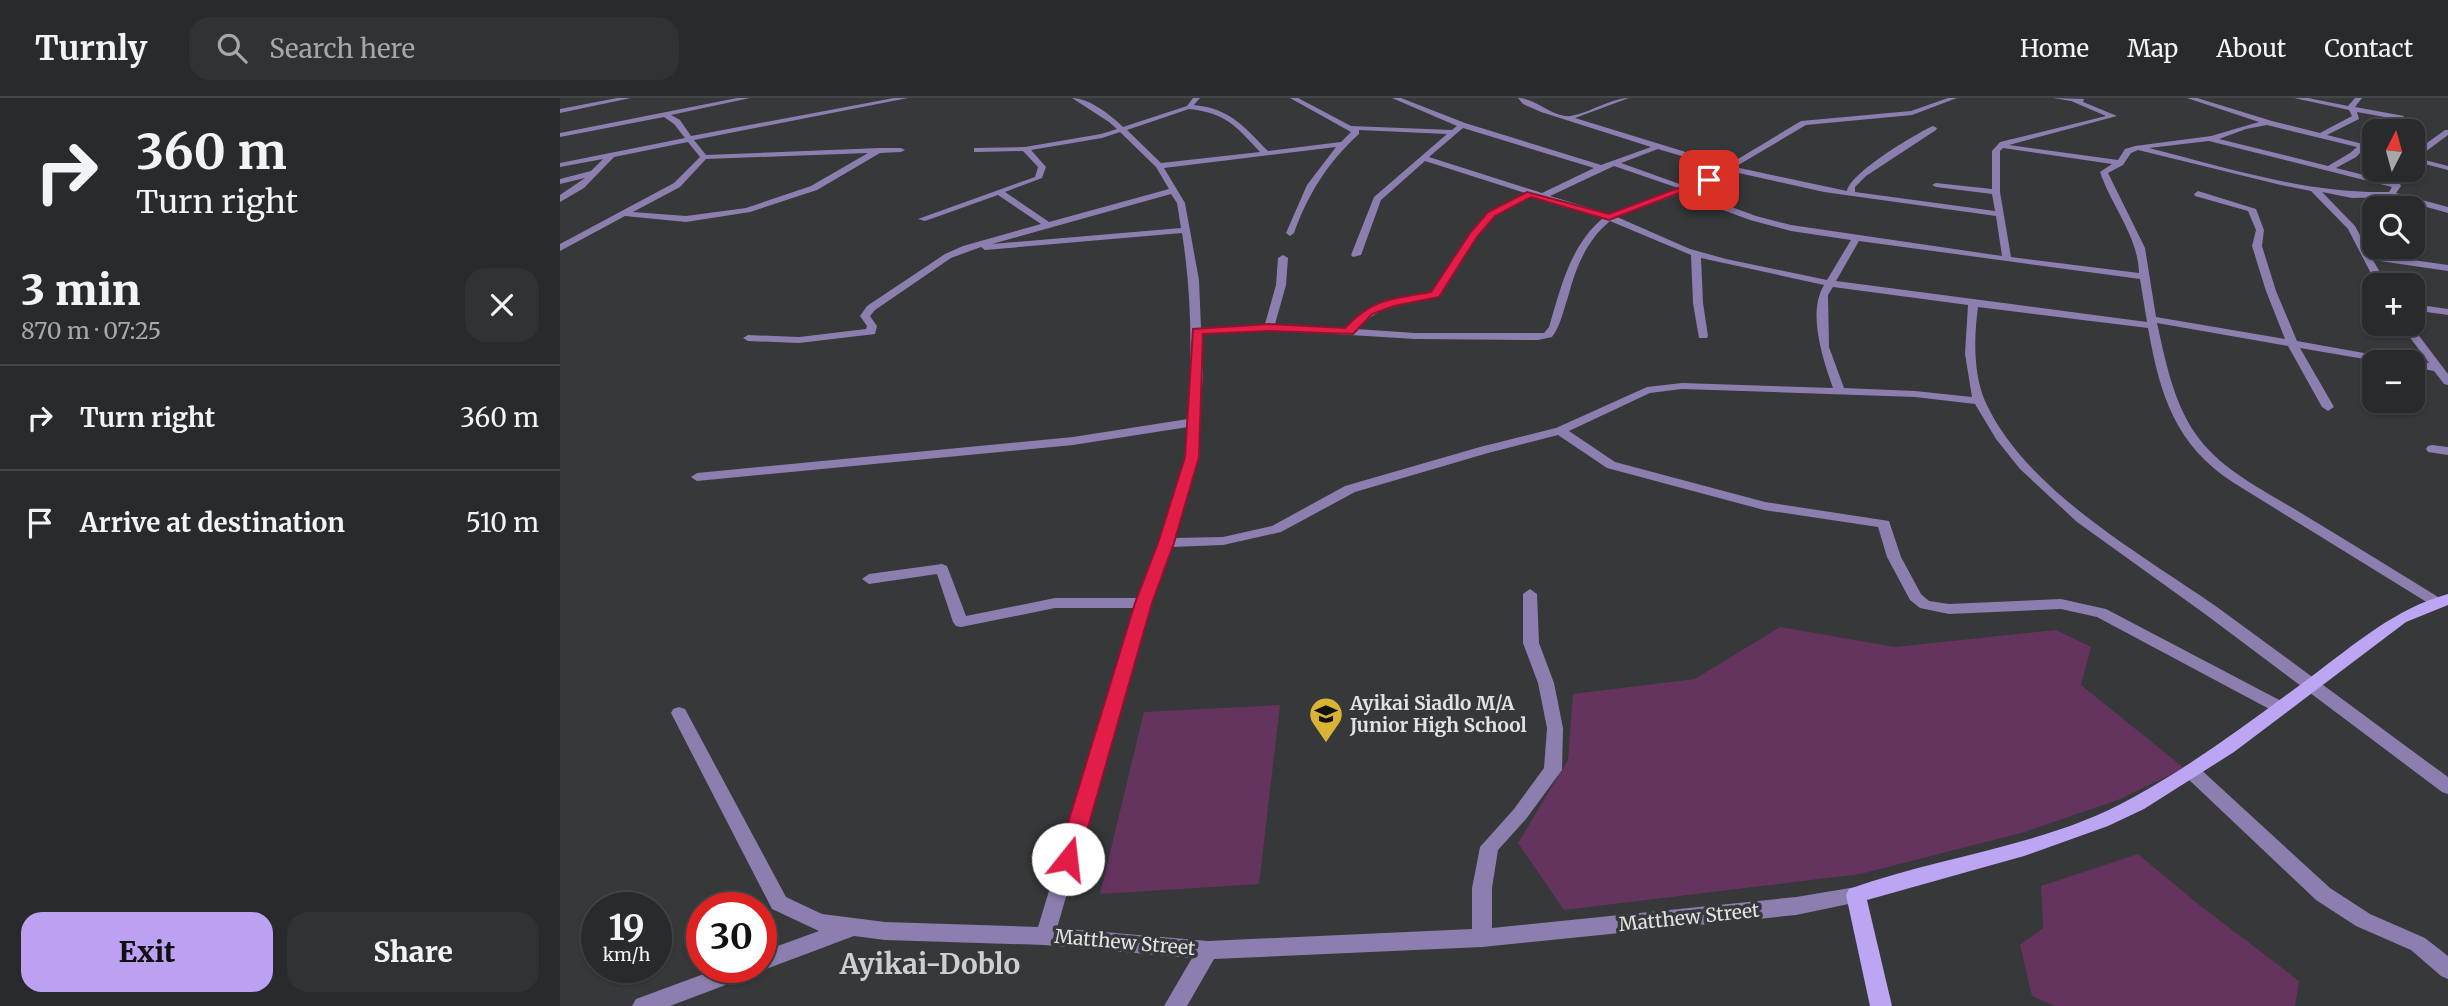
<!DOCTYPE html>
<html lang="en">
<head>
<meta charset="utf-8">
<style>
  :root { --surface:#282a2c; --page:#303234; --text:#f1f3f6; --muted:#a5a7a9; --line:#444648; --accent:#bca0f2 }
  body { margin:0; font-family:Merriweather,serif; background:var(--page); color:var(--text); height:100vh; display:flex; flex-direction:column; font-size:26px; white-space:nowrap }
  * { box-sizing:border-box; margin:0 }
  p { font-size:23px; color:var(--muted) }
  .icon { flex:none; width:38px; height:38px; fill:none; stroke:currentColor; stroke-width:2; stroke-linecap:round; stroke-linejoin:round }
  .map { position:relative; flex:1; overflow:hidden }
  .panel { display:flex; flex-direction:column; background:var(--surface); width:560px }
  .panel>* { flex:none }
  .banner { background:#282a2c; color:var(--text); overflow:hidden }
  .needle { width:46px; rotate:6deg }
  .fabs { position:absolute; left:1802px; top:21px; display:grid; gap:14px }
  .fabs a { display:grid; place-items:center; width:63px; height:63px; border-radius:14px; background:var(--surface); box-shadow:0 2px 5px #0004,0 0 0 2px var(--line); font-size:35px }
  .speed { position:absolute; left:21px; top:794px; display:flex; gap:14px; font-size:35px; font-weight:700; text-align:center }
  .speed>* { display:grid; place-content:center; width:91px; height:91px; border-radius:50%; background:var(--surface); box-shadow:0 2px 5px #0004,0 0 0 2px var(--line); line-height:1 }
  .speed small { font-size:18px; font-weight:400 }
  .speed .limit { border:10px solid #d22; background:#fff; color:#111 }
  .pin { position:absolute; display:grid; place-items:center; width:60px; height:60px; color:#fff; margin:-30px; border-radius:14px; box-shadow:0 4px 10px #0006 }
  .me { position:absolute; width:77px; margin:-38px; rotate:16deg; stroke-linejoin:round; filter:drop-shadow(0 0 5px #0008) }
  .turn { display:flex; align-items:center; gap:24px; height:147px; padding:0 21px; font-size:32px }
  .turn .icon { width:91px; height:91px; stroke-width:2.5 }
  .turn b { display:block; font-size:49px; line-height:60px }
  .round { display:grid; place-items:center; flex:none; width:74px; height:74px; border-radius:21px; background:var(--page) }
  .summary { display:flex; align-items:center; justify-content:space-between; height:119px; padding:0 21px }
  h1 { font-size:42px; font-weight:800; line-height:52px }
  .cta { display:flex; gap:14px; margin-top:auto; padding:14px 21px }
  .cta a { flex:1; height:80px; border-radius:21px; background:var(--accent); color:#111; font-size:28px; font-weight:800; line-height:80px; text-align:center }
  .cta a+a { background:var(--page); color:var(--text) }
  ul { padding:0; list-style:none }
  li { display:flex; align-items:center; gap:21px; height:105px; padding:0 21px; border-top:2px solid var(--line) }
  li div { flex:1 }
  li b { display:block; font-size:26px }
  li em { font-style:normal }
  header { display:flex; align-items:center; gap:42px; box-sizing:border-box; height:98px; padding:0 35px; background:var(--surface); border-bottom:2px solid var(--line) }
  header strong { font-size:33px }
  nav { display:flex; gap:38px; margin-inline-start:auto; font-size:24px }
  .search { width:490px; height:63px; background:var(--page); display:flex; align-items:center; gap:18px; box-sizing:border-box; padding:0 24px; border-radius:21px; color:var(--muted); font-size:26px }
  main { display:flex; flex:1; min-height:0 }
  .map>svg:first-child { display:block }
  .green { fill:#65345e }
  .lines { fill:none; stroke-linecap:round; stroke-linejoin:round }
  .minor { fill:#8c7eaf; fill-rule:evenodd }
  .secondary { fill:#bca5f2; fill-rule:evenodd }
  .route { fill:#e11d48; stroke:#92132f; stroke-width:2 }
  .labels { text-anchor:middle; stroke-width:7; stroke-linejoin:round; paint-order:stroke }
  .poi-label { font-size:19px; font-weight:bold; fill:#e1e2e3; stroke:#36383a; text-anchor:start }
  .street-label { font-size:19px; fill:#e1e2e3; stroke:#36383a }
  .near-quarter-label { font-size:28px; font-weight:bold; fill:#cecfd2; stroke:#36383a }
</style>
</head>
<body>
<header>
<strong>Turnly</strong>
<div class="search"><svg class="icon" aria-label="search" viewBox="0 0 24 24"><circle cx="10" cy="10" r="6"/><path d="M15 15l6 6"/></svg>Search here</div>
<nav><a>Home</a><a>Map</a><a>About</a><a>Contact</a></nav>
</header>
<main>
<section class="panel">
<div class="banner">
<div class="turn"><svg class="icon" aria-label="right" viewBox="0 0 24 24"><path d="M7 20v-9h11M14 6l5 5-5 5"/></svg><div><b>360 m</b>Turn right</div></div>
</div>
<div class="summary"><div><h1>3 min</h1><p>870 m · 07:25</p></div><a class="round"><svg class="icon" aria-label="close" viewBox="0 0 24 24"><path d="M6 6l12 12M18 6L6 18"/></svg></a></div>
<ul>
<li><svg class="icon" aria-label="right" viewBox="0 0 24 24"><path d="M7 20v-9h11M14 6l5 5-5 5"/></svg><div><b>Turn right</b></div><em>360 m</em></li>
<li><svg class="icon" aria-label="arrive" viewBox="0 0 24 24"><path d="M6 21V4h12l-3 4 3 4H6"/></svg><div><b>Arrive at destination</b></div><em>510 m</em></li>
</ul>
<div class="cta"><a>Exit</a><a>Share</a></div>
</section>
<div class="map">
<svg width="1888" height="908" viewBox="0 0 1888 908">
  <rect width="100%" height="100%" fill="#36383a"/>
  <path class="green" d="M1220 529 1335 549 1496 532 1531 549 1521 587 1624 670 1558 702 1461 735 1300 776 1004 812 958 745 1008 662 1013 596 1135 581Z
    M720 607 699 786 540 796 584 614Z
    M1578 756 1638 806 1739 883 1735 908H1495L1472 898 1460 847 1483 830 1481 788Z"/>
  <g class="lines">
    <path class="minor" d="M57 0H71L0 15V11Z
      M177 0H190L111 17 120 22 131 38 334 0H348L134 42 146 57 320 50H341L345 52 341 54 320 55 257 92 190 114 126 124 65 118 0 153V146L114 85 140 59 128 44 54 59 24 90 0 104V97L25 80 0 86V81L31 73 43 61 0 69V65L125 40 114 26 104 19 0 39V35ZM308 55 251 88 186 110 126 118 73 114 120 89 146 61Z
      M512 0C529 0 551 17 563 29L627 8 633 0H640L634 7C671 11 683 28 708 53L781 44 791 34 730 0H738L791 28 892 32 897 28 832 0H841L905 25 1041 67 1091 49 981 14 963 6 958 0C973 0 988 15 1005 18 1021 20 1049 0 1069 0L1015 20 1168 67 1241 23 1351 13 1388 0H1397L1352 17 1246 27 1175 69 1287 93C1290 75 1355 36 1373 28L1377 30 1376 32 1306 78 1295 89V94L1435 113 1432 96 1376 89 1372 87 1376 85 1432 91V53L1440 44 1546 18 1511 3 1493 0 1524 1 1523 4 1557 18 1449 47 1558 62 1565 51 1575 48 1651 38 1699 24 1627 0H1637L1712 23 1760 35 1792 18 1789 12 1734 0H1748L1788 8 1795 0H1802L1795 9 1844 18 1841 22 1797 14 1799 21 1767 37 1815 49V53L1804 51 1796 59 1776 70 1840 86 1841 88 1836 95 1888 109V115L1831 99 1792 100 1762 94 1795 128 1810 156 1888 167V173L1813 162 1827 187H1817L1788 131 1751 93 1721 87 1578 52 1571 55 1563 67 1548 75 1585 150 1596 219 1725 241 1706 193 1692 148 1696 132 1688 113 1635 98 1634 96 1638 93 1696 111 1704 132 1702 148 1716 193 1737 243 1843 262 1844 264H1822L1740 250 1774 309 1768 313 1762 309 1728 248 1597 225C1605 261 1613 303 1635 335 1660 372 1704 392 1741 415 1789 444 1836 473 1883 502L1885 505 1883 508H1873L1674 385C1615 347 1600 297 1588 230L1418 209C1414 238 1413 275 1425 303 1465 392 1580 455 1657 509 1734 565 1811 623 1888 679V696L1882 694 1645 516 1517 424 1460 371 1436 341 1415 306 1355 299 1122 291 1090 295 1009 333 1055 364 1205 404 1329 423 1341 459 1361 496 1369 503 1389 506 1501 501 1546 511 1725 605 1727 609 1725 613 1719 615 1713 613 1537 519 1501 511 1389 516 1360 510 1350 502 1327 459 1318 429 1204 412 1047 370 998 337 928 355 795 394 721 434 663 447 611 449 591 505 497 830 648 843 912 831V790L920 749 954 711 984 670 987 630 978 585 963 545V496L970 491 977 496 979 545 994 585 1003 630 1002 672 966 721 938 752 932 790V830L1236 799 1296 789 1303 791 1306 797 1303 803 1236 817 922 849 654 861 627 908H604L632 860 485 847 325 842 294 838 201 873 195 871 192 877 110 908H72L76 901 160 870H201V854L259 833 212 811 111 615 113 611 119 609 125 611 226 799 262 816 325 824 478 829 575 510H495L401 529 396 528 393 524 377 476 309 486 302 481 309 476 382 466 387 468 406 518 495 500H578C599 445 624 388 628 329L513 347 137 383 131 379 137 375 513 339 628 321C632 259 632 197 622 135L425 152 421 149 391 160 315 212 310 218 317 228 315 236 239 245 188 243 183 240 188 237 239 239 306 231 307 228 300 218 307 208 385 156 403 148 481 126 438 97 365 123 358 121 475 79 478 69 463 53 417 54H414V50L465 49 541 36 557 31 549 24ZM629 11C666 15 676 28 700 54L601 65 567 32ZM1707 27 1797 49 1790 55 1768 68 1659 41 1686 31ZM903 30 1034 70 982 95 869 59ZM799 32 887 36 814 99 791 157 793 159 801 157 821 102 865 63 965 95 929 114 910 135 872 195C838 200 809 205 785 231L715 226 726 187 728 160 723 157 718 160 716 187 705 226 641 230 639 182 625 105 604 70 776 49 747 87 726 135 730 138 734 135C748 96 768 64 799 36ZM560 34 596 69 609 91 489 124 445 94 482 80 486 69 471 52 542 40ZM1649 43 1832 89 1829 94C1747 96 1668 70 1589 50ZM1443 50 1552 66 1540 74C1552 109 1578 138 1579 175L1451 159 1440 94V53ZM1098 51 1162 70 1145 80 1125 88 1061 65ZM1054 68 1118 90 1049 116 990 98ZM1170 73 1264 94 1436 118 1442 158 1231 127 1196 118 1128 93ZM611 96 617 105 621 130 432 146ZM1119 96 1190 122 1231 133 1291 142 1267 182 1166 161 1130 151 1057 119ZM973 98 1043 120C1010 148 1001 189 989 229L984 235H855L796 231C819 207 848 206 879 199L917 138 935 118ZM1050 123 1131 157 1133 205 1139 240H1147L1148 238 1143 205 1141 160 1264 187C1247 215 1263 261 1273 290L1122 285 1087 289 996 330 920 349 785 388 712 428 663 439 614 440 638 359 643 272 641 236 709 232 855 241 978 242 992 239C1001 227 1003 213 1008 199 1016 169 1026 143 1050 123ZM1299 143 1580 181 1587 224 1276 183ZM1273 189 1408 207 1405 256 1412 299 1355 293 1284 290 1269 249 1268 197Z
      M1885 32H1888V37L1857 60 1888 68V72L1853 63V55Z
      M1853 206 1888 211V217L1853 212Z
      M1840 226H1850L1888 276V287L1884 286 1874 273 1853 269V264H1849L1853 263 1869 265Z
      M1872 347 1888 349V357L1868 354 1866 351 1868 348Z
      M1631 666 1637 668 1770 790 1810 816 1865 840 1888 858V881L1881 878 1851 852 1796 828 1756 802 1625 678 1622 673 1625 668Z"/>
    <path class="secondary" d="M1888 496V507L1846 524 1674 654 1584 711 1548 728 1464 758 1307 802 1332 908H1310L1286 797 1289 791C1380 758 1487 748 1572 700 1636 665 1694 621 1752 578 1795 546 1836 510 1888 496Z"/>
  </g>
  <path class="route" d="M1145 80 1153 82 1049 122 971 99 935 118 917 139 879 199 834 208 812 216 793 236 709 233 643 236 639 359 614 445 592 505 519 761 516 768 508 771 501 768 497 761 575 505 598 445 625 359 633 231 709 226 785 230C813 200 832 201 871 194L910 135 928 114 967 94 1049 116Z"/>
  <defs>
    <g id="school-pin" transform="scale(1.75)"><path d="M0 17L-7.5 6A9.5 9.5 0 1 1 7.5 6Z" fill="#d9b434" stroke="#36383a"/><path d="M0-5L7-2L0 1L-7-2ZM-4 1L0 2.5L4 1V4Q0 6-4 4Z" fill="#111"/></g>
  </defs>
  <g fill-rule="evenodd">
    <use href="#school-pin" x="766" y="616"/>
  </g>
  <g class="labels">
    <g class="poi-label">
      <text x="790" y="612">Ayikai Siadlo M/A<tspan x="790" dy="22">Junior High School</tspan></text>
    </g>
    <g class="street-label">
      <text transform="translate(1129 819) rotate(-6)" y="7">Matthew Street</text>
      <text transform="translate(565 844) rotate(5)" y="7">Matthew Street</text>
    </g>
    <g class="near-quarter-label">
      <text x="370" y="876">Ayikai-Doblo</text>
    </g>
  </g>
</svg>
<div class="fabs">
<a><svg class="needle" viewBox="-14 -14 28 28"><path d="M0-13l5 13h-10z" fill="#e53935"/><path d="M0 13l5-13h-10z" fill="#a5a7a9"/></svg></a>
<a><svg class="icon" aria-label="search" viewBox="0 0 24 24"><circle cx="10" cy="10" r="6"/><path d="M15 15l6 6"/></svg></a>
<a>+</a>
<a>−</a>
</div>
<div class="speed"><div>19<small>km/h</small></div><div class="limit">30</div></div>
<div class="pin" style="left:1149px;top:82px;background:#d93025"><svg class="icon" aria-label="arrive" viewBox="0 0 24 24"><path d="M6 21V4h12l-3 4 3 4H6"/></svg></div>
<svg class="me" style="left:508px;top:761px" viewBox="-20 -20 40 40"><circle r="19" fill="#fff"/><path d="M0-13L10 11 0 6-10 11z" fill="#e11d48"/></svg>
</div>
</main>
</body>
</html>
